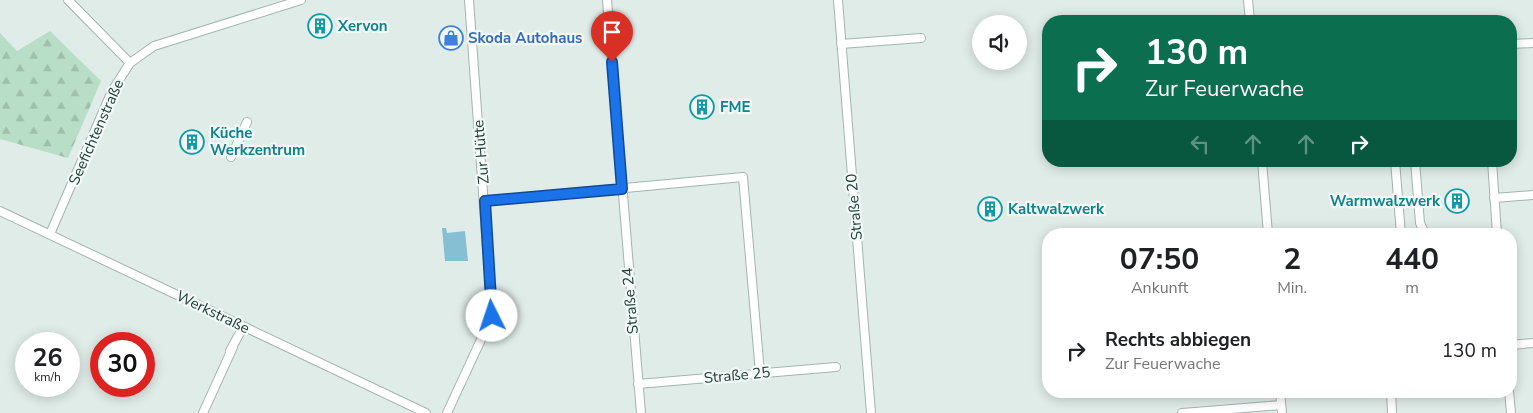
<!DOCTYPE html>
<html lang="de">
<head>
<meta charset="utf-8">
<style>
  :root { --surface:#fff; --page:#f6f6f6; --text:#202124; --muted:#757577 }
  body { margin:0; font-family:"Nunito Sans",sans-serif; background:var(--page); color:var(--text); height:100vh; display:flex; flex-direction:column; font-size:19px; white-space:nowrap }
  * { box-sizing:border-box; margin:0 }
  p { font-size:16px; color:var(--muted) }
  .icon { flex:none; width:28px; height:28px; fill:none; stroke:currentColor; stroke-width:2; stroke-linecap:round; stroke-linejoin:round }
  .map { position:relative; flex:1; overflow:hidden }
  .drawer { position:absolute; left:1042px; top:228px; width:475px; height:170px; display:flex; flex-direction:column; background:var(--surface); border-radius:20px; box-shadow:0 2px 12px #0003 }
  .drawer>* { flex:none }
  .hud { position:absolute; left:1042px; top:15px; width:475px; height:152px; border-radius:20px; box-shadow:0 2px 12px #0003; background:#0b6e4f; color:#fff; overflow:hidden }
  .fabs { position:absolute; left:972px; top:15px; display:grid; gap:10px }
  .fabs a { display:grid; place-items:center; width:55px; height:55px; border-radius:50%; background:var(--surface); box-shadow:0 2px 12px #0003; font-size:25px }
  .speed { position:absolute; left:15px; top:332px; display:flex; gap:10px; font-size:25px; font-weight:700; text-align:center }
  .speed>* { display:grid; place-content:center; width:65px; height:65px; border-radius:50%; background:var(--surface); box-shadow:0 2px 12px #0003; line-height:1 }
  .speed small { font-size:12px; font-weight:400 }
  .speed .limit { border:8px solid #d22; background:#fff; color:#111 }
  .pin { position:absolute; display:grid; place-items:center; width:42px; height:42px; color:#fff; margin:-51px -21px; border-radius:50% 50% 50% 0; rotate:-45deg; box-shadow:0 0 5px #0007 }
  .pin .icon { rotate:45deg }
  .me { position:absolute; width:55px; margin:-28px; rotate:356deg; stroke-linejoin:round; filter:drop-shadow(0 0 4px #0008) }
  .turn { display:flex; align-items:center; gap:18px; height:105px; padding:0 20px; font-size:22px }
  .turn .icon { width:65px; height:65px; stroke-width:2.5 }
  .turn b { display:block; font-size:35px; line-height:42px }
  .lanes { display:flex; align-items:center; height:48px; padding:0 20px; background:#0003; justify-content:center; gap:25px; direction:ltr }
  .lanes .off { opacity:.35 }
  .eta { display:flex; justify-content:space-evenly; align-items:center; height:85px; text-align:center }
  .eta b { font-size:30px; font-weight:700; line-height:35px }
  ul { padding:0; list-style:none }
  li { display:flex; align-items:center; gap:15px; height:75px; padding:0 20px }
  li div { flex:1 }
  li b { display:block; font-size:19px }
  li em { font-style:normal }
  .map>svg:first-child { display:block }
  .forest { fill:url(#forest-firs) }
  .water { fill:#86bfd3 }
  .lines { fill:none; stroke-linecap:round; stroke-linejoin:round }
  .minor-casing { stroke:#a3b4b0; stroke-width:10 }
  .minor { stroke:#fff; stroke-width:8 }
  .route-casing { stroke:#114b97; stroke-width:12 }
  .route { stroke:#1a73e8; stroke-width:9 }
  .labels { text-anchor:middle; stroke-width:4.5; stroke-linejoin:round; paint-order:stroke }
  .culture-label { font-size:15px; font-weight:bold; fill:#0d838f; stroke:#f1f8f5; text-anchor:start }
  .shop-label { font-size:15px; font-weight:bold; fill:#366cbe; stroke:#f1f8f5; text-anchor:start }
  .street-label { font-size:15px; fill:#203d38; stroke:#f1f8f5 }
</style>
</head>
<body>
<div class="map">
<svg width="1533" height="413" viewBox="0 0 1533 413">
  <defs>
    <pattern id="forest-firs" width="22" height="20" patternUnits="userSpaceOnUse" patternTransform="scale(1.25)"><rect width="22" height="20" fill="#b8dec7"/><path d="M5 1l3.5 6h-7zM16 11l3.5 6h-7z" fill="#9ebfac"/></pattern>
  </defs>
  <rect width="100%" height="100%" fill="#e0ece8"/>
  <path class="forest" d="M50 31 101 81 68 158 0 139V33L17 51Z"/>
  <path class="water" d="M442 228H446L447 233 465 231 468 261H445Z"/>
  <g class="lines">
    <g class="minor-casing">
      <path id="minor" d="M68 0 130 63
        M607 0 641 413
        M838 0 871 413
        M1248 0 1250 21
        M841 44 921 38
        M1511 44 1533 43
        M231 157 247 122
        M1262 161 1268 234
        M1395 161 1401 234
        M1415 161 1420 223 1425 234
        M1492 161 1497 234
        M1494 198 1533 195
        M485 201 743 177 760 373
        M0 211 426 413
        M50 234 112 91 130 63 154 46 301 0
        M1511 345 1533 343
        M230 351 243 327
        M638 384 836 367
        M1280 391 1282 413
        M1391 391 1392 413
        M1509 391 1511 413
        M203 413 233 347
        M447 413 492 316 469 0
        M1182 413 1281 405"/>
    </g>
    <use href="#minor" class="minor"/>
  </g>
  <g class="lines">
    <g class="route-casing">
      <path id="route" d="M492 316 485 201 622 189 612 62"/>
    </g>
    <use href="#route" class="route"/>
  </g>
  <defs>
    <g id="building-ring" transform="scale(1.25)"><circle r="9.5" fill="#f1f8f5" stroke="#0f9aa8" stroke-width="1.5"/><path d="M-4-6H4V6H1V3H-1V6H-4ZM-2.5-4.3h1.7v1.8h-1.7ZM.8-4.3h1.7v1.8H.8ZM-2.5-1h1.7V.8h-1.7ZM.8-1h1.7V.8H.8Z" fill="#0f9aa8"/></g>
    <g id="shop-ring" transform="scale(1.25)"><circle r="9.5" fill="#f1f8f5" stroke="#3f7fe0" stroke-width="1.5"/><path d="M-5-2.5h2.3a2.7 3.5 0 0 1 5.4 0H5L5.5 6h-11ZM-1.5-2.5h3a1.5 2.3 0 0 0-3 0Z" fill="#3f7fe0"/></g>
  </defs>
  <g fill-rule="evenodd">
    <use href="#building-ring" x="320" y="26"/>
    <use href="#shop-ring" x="451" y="38"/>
    <use href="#building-ring" x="702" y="107"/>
    <use href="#building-ring" x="192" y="142"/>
    <use href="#building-ring" x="1457" y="201"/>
    <use href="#building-ring" x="990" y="209"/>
  </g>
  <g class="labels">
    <g class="culture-label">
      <text x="338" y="31">Xervon</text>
      <text x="720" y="112">FME</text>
      <text x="210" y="138">Küche<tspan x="210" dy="17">Werkzentrum</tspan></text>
      <text x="1440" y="206" text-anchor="end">Warmwalzwerk</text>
      <text x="1008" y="214">Kaltwalzwerk</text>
    </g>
    <g class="shop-label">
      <text x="468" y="43">Skoda Autohaus</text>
    </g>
    <g class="street-label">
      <text transform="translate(96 132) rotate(-66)" y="5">Seefichtenstraße</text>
      <text transform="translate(481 152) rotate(-95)" y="5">Zur Hütte</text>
      <text transform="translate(854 207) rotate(-95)" y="5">Straße 20</text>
      <text transform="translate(630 301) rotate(-95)" y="5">Straße 24</text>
      <text transform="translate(213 312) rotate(26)" y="5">Werkstraße</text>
      <text transform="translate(737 375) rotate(-5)" y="5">Straße 25</text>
    </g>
  </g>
</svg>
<div class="fabs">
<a><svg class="icon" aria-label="sound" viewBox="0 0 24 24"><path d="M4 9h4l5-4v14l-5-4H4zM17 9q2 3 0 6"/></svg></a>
</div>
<div class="speed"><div>26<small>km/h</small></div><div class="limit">30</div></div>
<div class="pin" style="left:612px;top:62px;background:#d93025"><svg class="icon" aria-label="arrive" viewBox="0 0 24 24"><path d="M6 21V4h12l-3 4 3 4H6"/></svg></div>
<svg class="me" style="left:492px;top:316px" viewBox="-20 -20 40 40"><circle r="19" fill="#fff"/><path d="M0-13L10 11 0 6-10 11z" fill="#1a73e8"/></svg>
<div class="hud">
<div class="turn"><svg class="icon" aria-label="right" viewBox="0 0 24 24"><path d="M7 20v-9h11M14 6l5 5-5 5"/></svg><div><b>130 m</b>Zur Feuerwache</div></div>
<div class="lanes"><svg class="icon off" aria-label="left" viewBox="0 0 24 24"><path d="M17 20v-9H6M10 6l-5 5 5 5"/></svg><svg class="icon off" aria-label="ahead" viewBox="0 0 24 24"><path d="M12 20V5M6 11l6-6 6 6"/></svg><svg class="icon off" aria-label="ahead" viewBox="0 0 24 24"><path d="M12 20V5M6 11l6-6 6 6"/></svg><svg class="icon" aria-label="right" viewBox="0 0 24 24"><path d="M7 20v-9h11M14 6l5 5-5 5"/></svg></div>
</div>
<section class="drawer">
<div class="eta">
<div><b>07:50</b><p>Ankunft</p></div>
<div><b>2</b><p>Min.</p></div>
<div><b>440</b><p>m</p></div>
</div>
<ul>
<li><svg class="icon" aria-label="right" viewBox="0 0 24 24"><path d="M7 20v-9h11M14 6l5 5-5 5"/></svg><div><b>Rechts abbiegen</b><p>Zur Feuerwache</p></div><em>130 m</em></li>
</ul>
</section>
</div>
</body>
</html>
